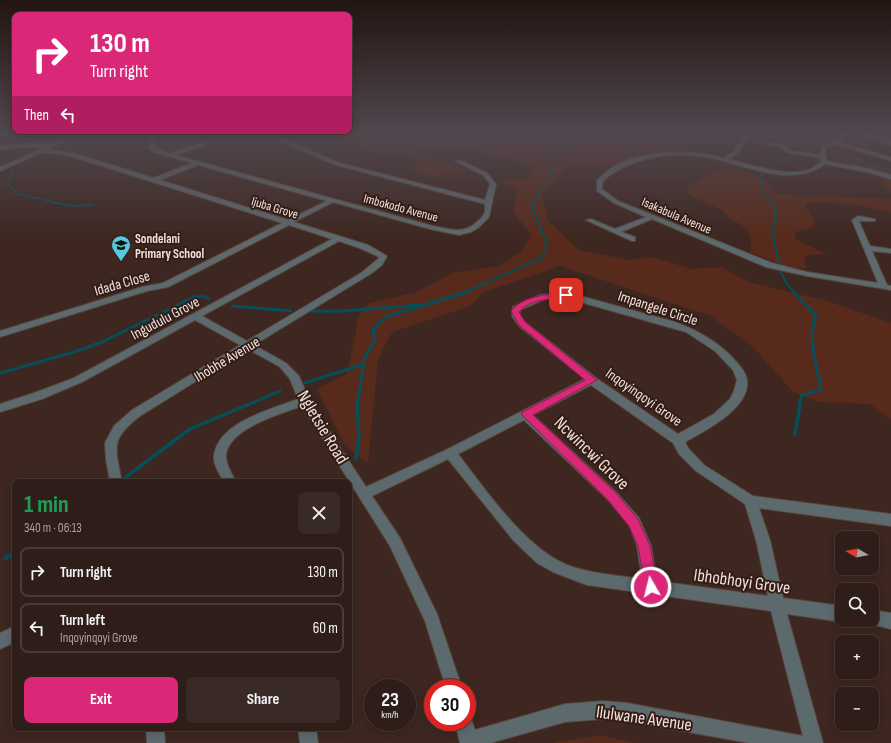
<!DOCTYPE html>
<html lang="en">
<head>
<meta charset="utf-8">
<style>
  :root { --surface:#2e1d18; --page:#3a2a25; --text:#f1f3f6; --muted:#a7a2a2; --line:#493b37; --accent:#db2777 }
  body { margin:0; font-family:"Sofia Sans Condensed",sans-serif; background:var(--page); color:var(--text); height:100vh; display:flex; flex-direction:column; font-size:15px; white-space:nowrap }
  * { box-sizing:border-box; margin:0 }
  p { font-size:13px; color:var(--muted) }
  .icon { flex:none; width:22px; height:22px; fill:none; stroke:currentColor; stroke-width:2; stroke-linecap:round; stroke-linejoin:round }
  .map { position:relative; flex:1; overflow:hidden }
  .details { position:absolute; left:12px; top:479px; width:340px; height:252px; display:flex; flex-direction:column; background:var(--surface); border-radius:8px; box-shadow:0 2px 10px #0003,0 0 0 1px var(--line) }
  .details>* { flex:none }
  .banner { position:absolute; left:12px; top:12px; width:340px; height:122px; border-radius:8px; box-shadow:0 2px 10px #0003,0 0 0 1px var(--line); background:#db2777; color:#fff; overflow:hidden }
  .needle { width:26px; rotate:279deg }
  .controls { position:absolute; left:835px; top:531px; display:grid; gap:8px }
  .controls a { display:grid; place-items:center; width:44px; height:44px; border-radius:8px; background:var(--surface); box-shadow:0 2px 10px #0003,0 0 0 1px var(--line); font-size:20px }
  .speed { position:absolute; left:364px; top:679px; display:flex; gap:8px; font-size:20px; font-weight:700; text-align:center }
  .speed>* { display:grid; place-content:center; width:52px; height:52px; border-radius:50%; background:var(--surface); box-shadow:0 2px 10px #0003,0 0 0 1px var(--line); line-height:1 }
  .speed small { font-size:10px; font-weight:400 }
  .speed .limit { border:6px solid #d22; background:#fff; color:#111 }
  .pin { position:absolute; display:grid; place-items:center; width:34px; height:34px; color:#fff; margin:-17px; border-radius:8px; box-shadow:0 2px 6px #0006 }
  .me { position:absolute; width:44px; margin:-22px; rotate:352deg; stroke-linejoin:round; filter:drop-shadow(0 0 3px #0008) }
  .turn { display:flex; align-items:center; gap:14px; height:84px; padding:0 12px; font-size:18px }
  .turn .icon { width:52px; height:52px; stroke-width:2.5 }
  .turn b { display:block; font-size:28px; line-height:34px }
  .then { display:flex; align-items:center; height:38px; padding:0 12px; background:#0003; gap:8px; font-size:15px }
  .round { display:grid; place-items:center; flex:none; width:42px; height:42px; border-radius:8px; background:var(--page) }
  .head { display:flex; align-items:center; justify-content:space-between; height:68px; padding:0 12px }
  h1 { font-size:24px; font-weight:700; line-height:30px; color:#1e9e55 }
  .primary-button { display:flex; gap:8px; margin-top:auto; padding:8px 12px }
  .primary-button a { flex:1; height:46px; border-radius:8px; background:var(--accent); color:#fff; font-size:16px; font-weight:700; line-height:46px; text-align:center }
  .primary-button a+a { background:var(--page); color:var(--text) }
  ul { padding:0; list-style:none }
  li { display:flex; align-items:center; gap:12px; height:50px; margin:0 8px 6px; padding:0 4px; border:2px solid var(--line); border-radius:8px }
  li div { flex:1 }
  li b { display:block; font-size:15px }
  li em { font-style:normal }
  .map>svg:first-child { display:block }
  .green { fill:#582a1b }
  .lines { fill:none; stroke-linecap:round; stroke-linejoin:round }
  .stream-far4 { stroke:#064f5a; stroke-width:1.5 }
  .stream-far3 { stroke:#064f5a; stroke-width:2 }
  .stream-far2 { stroke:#064f5a; stroke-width:3 }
  .stream-far1 { stroke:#064f5a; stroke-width:3.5 }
  .stream { stroke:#064f5a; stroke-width:4.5 }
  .minor-casing { stroke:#5a453e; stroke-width:2 }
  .minor { fill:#5d6a6d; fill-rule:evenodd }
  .route { fill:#db2777; stroke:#8e194d }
  .labels { text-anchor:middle; stroke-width:4; stroke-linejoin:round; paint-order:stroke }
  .far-street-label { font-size:13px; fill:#f0e0db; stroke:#331d16 }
  .far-poi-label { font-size:13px; font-weight:bold; fill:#f0e0db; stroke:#331d16; text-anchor:start }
  .street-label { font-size:15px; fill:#f0e0db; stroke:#331d16 }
  .near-street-label { font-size:18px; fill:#f0e0db; stroke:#331d16 }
</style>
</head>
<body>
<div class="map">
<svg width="891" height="743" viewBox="0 0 891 743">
  <rect width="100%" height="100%" fill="#3d2720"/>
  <path class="green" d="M327 134H698L680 150 650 153 612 166 584 165 567 167 542 194 548 221 579 250 629 260 652 257 692 269 721 267 751 283 824 300 891 323V419L870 404 820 402 793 392 754 348 711 316 560 266 484 292 470 306 395 331 390 335 378 360 368 463 345 445 317 389 347 374 359 315 369 303 417 292 452 273 500 266 522 251 531 235 513 212 518 188 508 187 502 182 503 180 527 178 532 168 516 160 490 156 483 151 469 147H425L419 149 422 154 467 170 463 173 430 177 411 168 418 160 398 153 370 152 361 146Z
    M772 134H805L814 154C797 151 785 147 772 134Z
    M832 146 871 163 891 168V191L881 185 886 180 885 174 834 162 830 159 828 153Z
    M738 169 765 180 775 192 780 194 891 199V213C865 205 833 201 807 203L805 207 813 217 815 225 813 227 796 232 794 234 797 240 826 254 807 255 804 261 807 268C791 271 765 258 751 252 751 247 751 241 750 236 747 223 730 223 723 210L693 197 685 189 709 173 722 170Z
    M601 735 634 743H552Z"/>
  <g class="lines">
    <path class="stream-far4" d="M428 134 547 142 644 134
      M808 134 811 136 810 140 816 144
      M0 138 13 134
      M835 150 845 158 891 171
      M797 153 813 142
      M0 158 21 161 14 166 13 173 7 183 17 194 58 203
      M768 170 796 154
      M764 173 759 177 764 185 762 190 773 203
      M533 203 553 170 562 146 571 142"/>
    <path class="stream-far3" d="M52 202 72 206 93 205
      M773 202 776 218 773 228 774 242 780 264
      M781 272 787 284 794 292
      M466 292 539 259 545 252 547 244 532 207 534 202"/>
    <path class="stream-far2" d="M793 291 816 316C807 337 817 367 821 389L801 396 799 406
      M233 306 291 311
      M309 311H344L419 305
      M0 373 74 352 102 342 194 297 204 296 209 299
      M305 383 364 364
      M245 406 280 391
      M357 406 365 356 375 341 373 329 386 317 469 291"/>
    <path class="stream-far1" d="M795 434 800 405
      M356 459 359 436 357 405
      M122 480 190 429 247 405
      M13 553 15 552"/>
    <path class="stream" d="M6 558 15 552"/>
    <g class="minor-casing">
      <path id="minor" d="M73 134H80L48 149 73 153 154 178 192 163 154 152 149 148 150 134H155V147L170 153 204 142 206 145 175 155 433 226C450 229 464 235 478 221 484 216 486 212 485 204L336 165 264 134H271L340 163 485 200 490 184 483 175 455 161 460 160 487 173 496 184 489 217 478 228 471 232 459 235 430 229 333 202 294 222 368 245 387 256 382 265 372 273 254 345 286 363 299 376 309 400 366 487 446 450 585 379 519 326 512 316 513 307 540 295 566 292 675 322C697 330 716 341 732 357 737 363 746 371 747 380 751 408 704 431 685 442L688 448 704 465 753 496 891 514V526L759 508 770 540 783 598 842 606V620H846L842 622 787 614 823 743H749L627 721 603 719 565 722 490 743H460L455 722H467V715L470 716 475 730 565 704 603 701 627 703 803 736 771 611 587 585 553 572 537 563 513 540 448 459 372 496 400 538 437 614 462 688H446L425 621 390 546 302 406C280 414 227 429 226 456 226 465 232 474 236 482H224C220 474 213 465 214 456 218 422 272 409 298 399L290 379 280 367 248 349 140 416C110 439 115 447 122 482H110L106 459 105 443 114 426 132 410 240 345 195 320 82 382 42 399 0 412V404L34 393 74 378 332 239 289 225 168 287 147 291 0 337V331L142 287 163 283 282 223 70 156 42 152 0 171V167L46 147H23L0 150V146L23 143H46L48 145ZM198 165 327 201 288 220 160 180ZM339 241 362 249 379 257 378 259 361 273 247 341 202 316ZM566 298 686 332 715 351 733 370 737 380 734 391 730 399 714 414 678 434 596 378 525 322 520 316V310L545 299ZM591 385 673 443 679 454 696 471 745 504 756 540 768 596 657 581 651 546 639 518 616 492 533 415ZM524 420 608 500 629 525 637 546 642 579C617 575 591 574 567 565 524 547 486 490 458 454Z
        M744 134H749L738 153 729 159C752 165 788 178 811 169 814 167 818 164 821 162V158L789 153 776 145 770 147 767 145 768 144 777 141 793 151 820 155 822 146 846 134H853L839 142 891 157V161L835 144 826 148 825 152 827 161 871 169 891 175V179L870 173 825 164C791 190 742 163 704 157 682 153 659 154 637 162 625 166 612 172 603 181L602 189 618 201 772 263 807 272 878 283 852 220 858 216 875 219V221H859L870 246 891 249V253L872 251 887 285 891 286V290L807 276 766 267 652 219 621 232 635 237V241H632L586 220 591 219 615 229 646 217 614 203 597 191V181C623 148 688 148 724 158L734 151Z
        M858 134H867L891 141V145Z
        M872 610 891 613V629L867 623 865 620H872Z
        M15 626V642L0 649V633Z
        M146 728H164L165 743H147Z
        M298 728H316L318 743H300Z"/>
    </g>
    <use href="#minor" class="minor"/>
  </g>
  <linearGradient id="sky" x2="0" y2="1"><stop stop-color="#221512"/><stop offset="0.56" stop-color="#51474e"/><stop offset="1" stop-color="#51474e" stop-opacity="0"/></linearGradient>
  <rect width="891" height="239" fill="url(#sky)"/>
  <path class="route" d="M566 293 569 295 568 297C553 300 531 298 519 312L525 322 597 380 533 415 616 493 638 519 650 546 658 587 656 592 651 594 647 592 645 587 638 546 629 526 608 500 521 414 522 412 585 380 519 325 511 311C523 296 547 294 566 293Z"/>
  <defs>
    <g id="school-pin" transform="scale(1)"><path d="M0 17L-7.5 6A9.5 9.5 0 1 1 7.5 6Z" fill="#55cadf" stroke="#331d16"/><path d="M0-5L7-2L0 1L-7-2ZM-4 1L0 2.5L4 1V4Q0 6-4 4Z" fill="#111"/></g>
  </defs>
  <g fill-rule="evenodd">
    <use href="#school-pin" x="121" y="245"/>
  </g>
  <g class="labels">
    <g class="far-street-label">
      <text transform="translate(275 207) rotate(17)" y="5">Ijuba Grove</text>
      <text transform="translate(401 207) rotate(15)" y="5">Imbokodo Avenue</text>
      <text transform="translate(677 215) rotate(23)" y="5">Isakabula Avenue</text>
    </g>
    <g class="far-poi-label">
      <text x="135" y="243">Sondelani<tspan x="135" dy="15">Primary School</tspan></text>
    </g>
    <g class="street-label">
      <text transform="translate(122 283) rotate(-16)" y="5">Idada Close</text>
      <text transform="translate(658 308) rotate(18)" y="5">Impangele Circle</text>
      <text transform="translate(165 318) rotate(-28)" y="5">Ingudulu Grove</text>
      <text transform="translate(227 359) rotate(-31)" y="5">Ihobhe Avenue</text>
      <text transform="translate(644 397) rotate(35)" y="5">Inqoyinqoyi Grove</text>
    </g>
    <g class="near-street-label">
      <text transform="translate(323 427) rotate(59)" y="6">Ngletsie Road</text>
      <text transform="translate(592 453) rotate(44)" y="6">Ncwincwi Grove</text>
      <text transform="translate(742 581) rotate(8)" y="6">Ibhobhoyi Grove</text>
      <text transform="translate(644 718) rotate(8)" y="6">Ilulwane Avenue</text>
    </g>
  </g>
</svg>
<div class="controls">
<a><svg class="needle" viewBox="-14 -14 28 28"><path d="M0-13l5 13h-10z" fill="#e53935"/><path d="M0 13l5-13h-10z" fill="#a7a2a2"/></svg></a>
<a><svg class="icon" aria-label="search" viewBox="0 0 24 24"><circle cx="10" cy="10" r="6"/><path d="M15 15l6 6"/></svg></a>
<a>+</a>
<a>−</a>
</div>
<div class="speed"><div>23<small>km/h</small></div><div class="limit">30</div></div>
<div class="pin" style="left:566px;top:295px;background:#d93025"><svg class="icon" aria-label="arrive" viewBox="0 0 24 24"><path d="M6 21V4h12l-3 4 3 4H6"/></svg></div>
<svg class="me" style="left:651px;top:587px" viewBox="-20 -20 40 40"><circle r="17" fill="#db2777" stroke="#fff" stroke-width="3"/><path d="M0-11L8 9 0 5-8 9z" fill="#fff"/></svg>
<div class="banner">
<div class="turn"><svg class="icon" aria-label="right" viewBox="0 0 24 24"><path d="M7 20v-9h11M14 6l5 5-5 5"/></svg><div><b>130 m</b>Turn right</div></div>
<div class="then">Then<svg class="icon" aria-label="left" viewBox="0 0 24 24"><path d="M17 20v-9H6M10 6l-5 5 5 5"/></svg></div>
</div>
<section class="details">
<div class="head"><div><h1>1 min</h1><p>340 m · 06:13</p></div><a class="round"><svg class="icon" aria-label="close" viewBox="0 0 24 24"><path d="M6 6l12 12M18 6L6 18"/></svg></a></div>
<ul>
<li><svg class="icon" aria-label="right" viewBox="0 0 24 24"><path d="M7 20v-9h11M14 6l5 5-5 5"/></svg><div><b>Turn right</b></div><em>130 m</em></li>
<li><svg class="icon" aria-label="left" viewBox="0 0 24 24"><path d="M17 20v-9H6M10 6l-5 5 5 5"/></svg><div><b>Turn left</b><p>Inqoyinqoyi Grove</p></div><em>60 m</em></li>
</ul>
<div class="primary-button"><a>Exit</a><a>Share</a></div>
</section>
</div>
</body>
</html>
